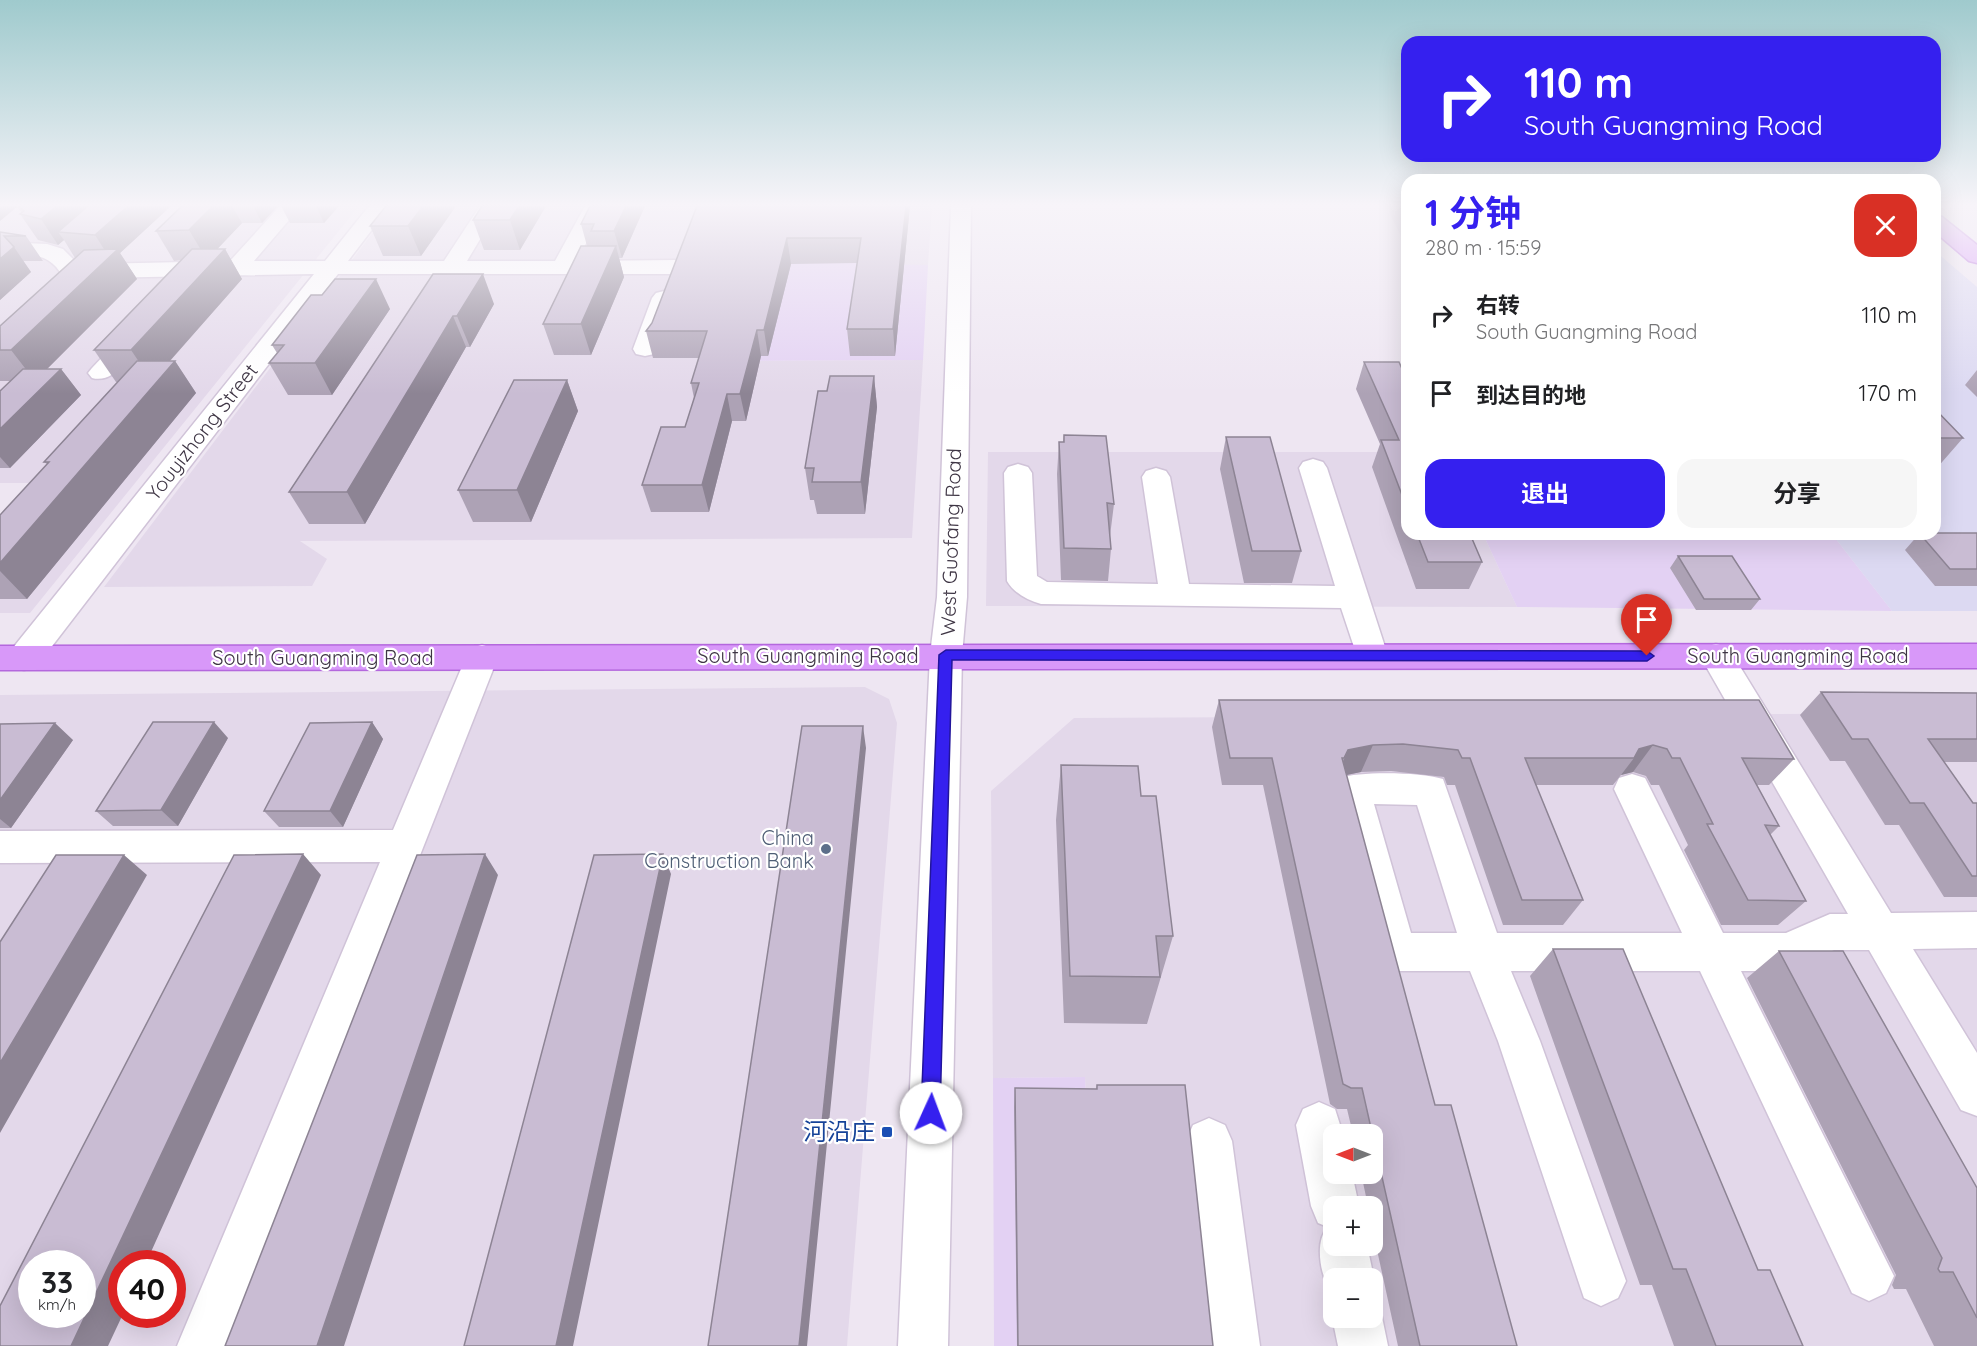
<!DOCTYPE html>
<html lang="zh">
<head>
<meta charset="utf-8">
<style>
  :root { --surface:#fff; --page:#f6f6f6; --text:#202124; --muted:#757577; --accent:#3520ef }
  body { margin:0; font-family:Quicksand,"Noto Sans SC",sans-serif; background:var(--page); color:var(--text); height:100vh; display:flex; flex-direction:column; font-size:22px; white-space:nowrap }
  * { box-sizing:border-box; margin:0 }
  p { font-size:20px; color:var(--muted) }
  .icon { flex:none; width:33px; height:33px; fill:none; stroke:currentColor; stroke-width:2; stroke-linecap:round; stroke-linejoin:round }
  .map { position:relative; flex:1; overflow:hidden }
  .sheet { position:absolute; left:1401px; top:174px; width:540px; height:366px; display:flex; flex-direction:column; background:var(--surface); border-radius:18px; box-shadow:0 6px 24px #0002 }
  .sheet>* { flex:none }
  .hud { position:absolute; left:1401px; top:36px; width:540px; height:126px; border-radius:18px; box-shadow:0 6px 24px #0002; background:#3520ef; color:#fff; overflow:hidden }
  .needle { width:39px; rotate:270deg }
  .controls { position:absolute; left:1323px; top:1124px; display:grid; gap:12px }
  .controls a { display:grid; place-items:center; width:60px; height:60px; border-radius:12px; background:var(--surface); box-shadow:0 6px 24px #0002; font-size:30px }
  .speed { position:absolute; left:18px; top:1250px; display:flex; gap:12px; font-size:30px; font-weight:700; text-align:center }
  .speed>* { display:grid; place-content:center; width:78px; height:78px; border-radius:50%; background:var(--surface); box-shadow:0 6px 24px #0002; line-height:1 }
  .speed small { font-size:15px; font-weight:400 }
  .speed .limit { border:9px solid #d22; background:#fff; color:#111 }
  .pin { position:absolute; display:grid; place-items:center; width:51px; height:51px; color:#fff; margin:-62px -26px; border-radius:50% 50% 50% 0; rotate:-45deg; box-shadow:0 0 6px #0007 }
  .pin .icon { rotate:45deg }
  .me { position:absolute; width:66px; margin:-33px; rotate:2deg; stroke-linejoin:round; filter:drop-shadow(0 0 4px #0008) }
  .turn { display:flex; align-items:center; gap:21px; height:126px; padding:0 24px; font-size:27px }
  .turn .icon { width:78px; height:78px; stroke-width:2.5 }
  .turn b { display:block; font-size:42px; line-height:51px }
  .round { display:grid; place-items:center; flex:none; width:63px; height:63px; border-radius:18px; background:var(--page) }
  .summary { display:flex; align-items:center; justify-content:space-between; height:102px; padding:0 24px }
  h1 { font-size:36px; font-weight:700; line-height:45px; color:var(--accent) }
  .primary-button { display:flex; gap:12px; margin-top:auto; padding:12px 24px }
  .primary-button a { flex:1; height:69px; border-radius:18px; background:var(--accent); color:#fff; font-size:24px; font-weight:700; line-height:69px; text-align:center }
  .primary-button a+a { background:var(--page); color:var(--text) }
  ul { padding:0; list-style:none }
  li { display:flex; align-items:center; gap:18px; height:78px; padding:0 24px }
  li div { flex:1 }
  li b { display:block; font-size:22px }
  li em { font-style:normal }
  .map>svg:first-child { display:block }
  .residential { fill:#e3d8ea; fill-rule:evenodd }
  .commercial { fill:#e3d1f3 }
  .medical { fill:#dcd9f2 }
  .lines { fill:none; stroke-linecap:round; stroke-linejoin:round }
  .minor-casing { stroke:#d0c3d8; stroke-width:3 }
  .major-casing { stroke:#b468dd; stroke-width:3 }
  .minor { fill:#fff; fill-rule:evenodd }
  .major { fill:#d898f9; fill-rule:evenodd }
  .wall { fill:#ada2b5 }
  .shaded-wall { fill:#8d8494 }
  .building { fill:#c9bcd3; stroke:#8d8494; stroke-width:1.5; fill-rule:evenodd }
  .route { fill:#3520ef; stroke:#22159b; stroke-width:1.5 }
  .service-dot { fill:#5c6f8a; stroke:#fff; stroke-width:2 }
  .transit-dot { fill:#1a4fb4; stroke:#fff; stroke-width:2 }
  .labels { text-anchor:middle; stroke-width:4.5; stroke-linejoin:round; paint-order:stroke }
  .street-label { font-size:20px; fill:#3e3544; stroke:#fff }
  .service-label { font-size:20px; fill:#4e5e75; stroke:#fff; text-anchor:end }
  .near-transit-label { font-size:24px; fill:#164399; stroke:#fff; text-anchor:end }
</style>
</head>
<body>
<div class="map">
<svg width="1977" height="1346" viewBox="0 0 1977 1346">
  <rect width="100%" height="100%" fill="#eee6f2"/>
  <path class="residential" d="M0 206H359L30 613H0V557L64 483H0Z
    M393 206H753L706 361 923 360 912 538 300 541 327 559 312 586 104 587Z
    M871 206H932L928 265H862Z
    M1386 206H1407V248Z
    M988 452H1407V534H1483L1517 607 986 606Z
    M865 687 889 699 897 723 847 1346H0V695ZM32 1263H82V1314H32ZM122 1263H172V1314H122Z
    M1977 713V1346H1099L1085 1077 993 1078 991 791 1074 718ZM1334 1134H1372V1173H1334ZM1334 1206H1372V1245H1334ZM1334 1278H1372V1317H1334Z"/>
  <path class="commercial" d="M753 206 862 264 928 265 923 360 706 361Z
    M1483 534H1832L1892 611 1517 607Z
    M1085 1077 1099 1346H994L993 1078Z"/>
  <path class="medical" d="M1935 251 1977 287V611H1892L1832 534H1935Z"/>
  <g class="lines">
    <g class="minor-casing">
      <path id="minor" d="M280 206H301L254 261H325L369 206H390L348 261H444L480 206H500L467 261H555L585 206H605L577 261 676 260 684 262 687 267 684 272 676 274H338L36 667 24 670 12 667 8 658 12 649 314 274 94 278 60 272C45 250 24 255 0 256V242L47 244 63 249 75 261 94 264 230 261Z
        M951 206H971L967 597 962 655 948 1346H898L930 655 937 597Z
        M664 291 672 293 676 298 657 349 654 354 645 356 636 354 633 349 652 298 656 293Z
        M136 328 144 330 148 335 144 340C130 356 115 384 92 378L88 373 92 368 128 330Z
        M1313 459 1323 462 1327 468 1388 656 1384 665 1372 668 1360 665 1341 608 1041 604C1027 600 1014 593 1007 581L1004 473 1008 467 1018 464 1028 467 1032 473 1037 576 1047 582 1158 584 1142 477 1146 471 1156 468 1166 471 1170 477 1189 584 1335 586 1299 468 1303 462Z
        M1716 644 1728 647 1891 913 1977 912V948L1913 949 1977 1053V1116L1961 1110 1869 950H1834L1789 971H1741L1894 1276 1886 1293 1869 1301 1852 1293 1700 971H1511L1540 1041 1626 1281 1618 1298 1601 1306 1584 1298 1498 1041 1470 971H1396L1382 965 1376 952 1334 789 1339 778C1361 771 1420 772 1443 779L1497 933H1682L1614 789 1619 778 1632 774 1645 778 1723 933H1786L1830 914H1848L1700 656 1704 647ZM1374 804 1417 805 1457 933H1411Z
        M482 645 494 648 498 657 227 1346H177L380 862 0 863V831L393 830 466 657 470 648Z
        M1319 1102 1335 1109 1343 1134H1334V1173H1352L1359 1206H1334V1245H1367L1374 1278 1372 1281V1278H1334V1296C1321 1281 1313 1242 1328 1227L1318 1223 1311 1206 1296 1125 1303 1109Z
        M1209 1118 1225 1125 1232 1141 1260 1346H1210L1186 1141 1193 1125Z
        M1372 1298 1382 1317 1388 1346H1338L1332 1317 1334 1313V1317H1372Z"/>
    </g>
    <g class="major-casing">
      <path id="major" d="M1935 215 1942 217 1977 245V263L1969 261 1935 232Z
        M1977 644V668L0 670V646Z"/>
    </g>
    <use href="#minor" class="minor"/>
    <use href="#major" class="major"/>
  </g>
  <path class="wall" d="M0 206H171L120 253 137 279 47 369H61L81 395 10 468H0V391L11 381H0V326L75 258 64 240 58 245 38 240 20 214 22 213 17 207Z
    M182 206H278L262 223H242L217 249H225L242 279 170 361H175L196 393 27 599H0V515L47 464 44 462 118 382H116L94 350 181 260 174 261 156 231Z
    M281 206H339L324 223H290Z
    M386 206H456L421 256H383L370 226Z
    M546 206 520 250H484L473 220Z
    M645 206 622 258H619L624 277 591 355H554L543 324 587 246 581 224Z
    M697 206H910L895 356H850L847 329 857 263 791 264 768 356H761L746 421H732L709 512H651L642 485 685 427 694 398 691 383 699 358H653L646 331 652 323Z
    M0 232 26 236 43 261H23L31 272 0 300Z
    M433 274 494 304 470 347H466L365 524H309L289 492Z
    M322 295 390 309 332 395H288L269 363 277 353 272 345Z
    M1364 362 1407 380V534H1470L1482 562 1469 589H1416L1372 467 1380 444 1356 389Z
    M1977 370V397L1965 385Z
    M874 376 877 407 865 514H817L814 500H810L805 468 827 391Z
    M567 380 578 411 531 522H473L458 490Z
    M1935 409 1963 438 1936 469H1935Z
    M1064 435 1114 504 1110 536 1111 549 1108 581 1061 580 1057 474 1059 442H1063Z
    M1226 437 1301 551 1292 583H1244L1220 469Z
    M1977 533V586H1935L1905 550 1919 534Z
    M1678 556 1760 599 1751 610H1696L1670 568Z
    M1821 692 1977 693V762H1944L1973 803H1977V897H1944L1899 825H1885L1845 761H1830L1800 715Z
    M1219 700 1794 759 1769 785H1757L1779 826 1770 835 1806 901 1778 925H1721L1684 850 1688 845 1659 785H1651L1646 776 1633 772 1621 775 1613 785H1536L1583 900 1563 925H1503L1455 785H1447L1444 777 1391 771 1361 772 1346 775 1435 1105 1517 1346H1398L1372 1227V1206H1368L1361 1173H1372V1134H1353L1347 1109H1337L1330 1104 1263 785H1222L1212 727Z
    M372 722 383 739 343 827H279L264 811Z
    M0 724 73 740 11 828H0Z
    M228 738 178 826H113L96 811Z
    M1061 765 1141 796 1173 936 1147 1024 1064 1023 1056 820Z
    M1553 949 1758 1270 1803 1346H1674L1652 1285H1640L1530 976Z
    M1779 951 1977 1188V1346H1934L1906 1289H1894L1892 1285 1896 1275 1747 978Z
    M1097 1085 1213 1346H1017L1014 1107 1015 1088 1096 1089Z"/>
  <path class="shaded-wall" d="M0 206H16L17 207 0 221Z
    M57 206H104L58 232 64 240 58 245 41 219Z
    M128 206H171L120 253 137 279 35 381 11 350 109 257 95 235Z
    M213 206H232L242 223 207 260 189 230Z
    M253 206H278L262 223Z
    M316 206H339L324 223Z
    M423 206H456L421 256 408 226Z
    M519 206H546L520 250 510 220Z
    M626 206H645L622 258 614 231Z
    M906 206H910L895 356 893 329Z
    M787 238 791 264 768 356 764 330Z
    M616 246 624 277 591 355 581 324Z
    M14 247 31 272 0 300V259Z
    M225 249 242 279 152 381 131 350Z
    M483 274 494 304 470 347 457 316Z
    M376 279 390 309 332 395 315 363Z
    M453 316 466 347 365 524 347 492Z
    M757 330 761 356 746 421 740 394Z
    M175 361 196 393 27 599 0 571V563Z
    M61 369 81 395 10 468 0 457V429Z
    M874 376 877 407 865 514 861 482Z
    M567 380 578 411 531 522 517 490Z
    M727 394 732 421 709 512 702 485Z
    M214 722 228 738 178 826 161 810Z
    M372 722 383 739 343 827 330 811Z
    M55 723 73 740 11 828 0 819V800Z
    M863 726 866 748 807 1346H799Z
    M1373 745 1361 772 1337 777 1333 785 1348 750Z
    M1653 745 1633 772 1621 775 1634 758 1639 749Z
    M303 854 321 875 146 1263H122V1314H123L108 1346H71Z
    M485 854 498 875 344 1346H317Z
    M663 854 671 874 573 1346H556Z
    M124 855 147 875 0 1133V1063Z"/>
  <path class="building" d="M19 206H57L41 219 20 214 24 211Z
    M88 206H128L95 235 58 232Z
    M182 206H213L189 230 156 231Z
    M386 206H423L408 226H370Z
    M482 206H519L510 220H473Z
    M590 206H626L614 231H591L594 224H581Z
    M697 206H906L893 329H847L861 238H787L764 330H757L740 394H727L702 485H642L661 427H685L699 383H691L707 331H646L652 323Z
    M0 232 26 236H4L14 247 0 259Z
    M581 246H616L581 324H543Z
    M118 249 11 350H0V326L84 250Z
    M192 249H225L131 350H94Z
    M433 274H483L457 316H453L347 492H289Z
    M335 279H376L315 363H269L284 345H272L311 295H322Z
    M137 361H175L0 563V515L49 462H44Z
    M1364 362H1399L1407 380V508L1381 440H1399Z
    M23 369H61L0 429V391Z
    M830 376H874L861 482H812L814 468H805L818 391H827Z
    M514 380H567L517 490H458Z
    M1935 409 1963 438H1935Z
    M1064 435 1106 436 1114 504 1107 503 1111 549 1064 548 1059 442H1064Z
    M1226 437H1270L1301 551H1252Z
    M1935 533H1977V569H1950L1920 534H1935Z
    M1417 534H1470L1482 562H1428Z
    M1678 556H1732L1760 599H1704Z
    M1821 692 1977 693V739H1928L1973 803H1977V876H1972L1924 803H1910L1868 739H1852Z
    M1219 700H1759L1794 759 1742 758 1779 826 1765 825 1806 901 1748 900 1707 824H1713L1680 758H1672L1667 749 1653 745 1639 749 1634 758H1525L1583 900H1522L1470 758H1462L1458 750 1403 744 1373 745 1348 750 1344 758H1342L1435 1105H1451L1517 1346H1420L1362 1088H1351L1343 1084 1272 758H1230Z
    M153 722H214L161 810 96 811Z
    M372 722 330 811H264L310 723Z
    M55 723 0 800V724Z
    M802 726H863L799 1346H708Z
    M1061 765 1138 766 1141 796H1156L1173 936H1156L1160 977 1070 976Z
    M303 854 71 1346H0V1306L234 855ZM32 1263H82V1314H32Z
    M485 854 317 1346H225L417 855Z
    M663 854 556 1346H464L594 855Z
    M56 855H124L0 1063V942Z
    M1553 949H1623L1758 1270H1770L1803 1346H1716L1686 1269H1673Z
    M1779 951H1843L1977 1188V1318L1953 1272H1940L1938 1269 1942 1258Z
    M1097 1085H1185L1213 1346H1018L1015 1088 1097 1089Z"/>
  <linearGradient id="sky" x2="0" y2="1"><stop stop-color="#9fcacd"/><stop offset="0.52" stop-color="#f7f4f9"/><stop offset="1" stop-color="#f7f4f9" stop-opacity="0"/></linearGradient>
  <rect width="1977" height="394" fill="url(#sky)"/>
  <path class="route" d="M946 650 1647 651 1654 656 1647 661 952 660 940 1113 937 1120 931 1123 924 1120 921 1113 939 655Z"/>
  <circle class="service-dot" cx="826" cy="849" r="6"/>
  <rect class="transit-dot" x="881" y="1126" width="12" height="12" rx="3"/>
  <g class="labels">
    <g class="street-label">
      <text transform="translate(202 432) rotate(-52)" y="7">Youyizhong Street</text>
      <text transform="translate(951 542) rotate(-88)" y="7">West Guofang Road</text>
      <text x="808" y="663">South Guangming Road</text>
      <text x="1798" y="663">South Guangming Road</text>
      <text x="323" y="665">South Guangming Road</text>
    </g>
    <g class="service-label">
      <text x="814" y="845">China<tspan x="814" dy="23">Construction Bank</tspan></text>
    </g>
    <g class="near-transit-label">
      <text x="875" y="1140">河沿庄</text>
    </g>
  </g>
</svg>
<div class="controls">
<a><svg class="needle" viewBox="-14 -14 28 28"><path d="M0-13l5 13h-10z" fill="#e53935"/><path d="M0 13l5-13h-10z" fill="#757577"/></svg></a>
<a>+</a>
<a>−</a>
</div>
<div class="speed"><div>33<small>km/h</small></div><div class="limit">40</div></div>
<div class="pin" style="left:1647px;top:656px;background:#d93025"><svg class="icon" aria-label="arrive" viewBox="0 0 24 24"><path d="M6 21V4h12l-3 4 3 4H6"/></svg></div>
<svg class="me" style="left:931px;top:1113px" viewBox="-20 -20 40 40"><circle r="19" fill="#fff"/><path d="M0-13L10 11 0 6-10 11z" fill="#3520ef"/></svg>
<div class="hud">
<div class="turn"><svg class="icon" aria-label="right" viewBox="0 0 24 24"><path d="M7 20v-9h11M14 6l5 5-5 5"/></svg><div><b>110 m</b>South Guangming Road</div></div>
</div>
<section class="sheet">
<div class="summary"><div><h1>1 分钟</h1><p>280 m · 15:59</p></div><a class="round" style="background:#d93025;color:#fff"><svg class="icon" aria-label="close" viewBox="0 0 24 24"><path d="M6 6l12 12M18 6L6 18"/></svg></a></div>
<ul>
<li><svg class="icon" aria-label="right" viewBox="0 0 24 24"><path d="M7 20v-9h11M14 6l5 5-5 5"/></svg><div><b>右转</b><p>South Guangming Road</p></div><em>110 m</em></li>
<li><svg class="icon" aria-label="arrive" viewBox="0 0 24 24"><path d="M6 21V4h12l-3 4 3 4H6"/></svg><div><b>到达目的地</b></div><em>170 m</em></li>
</ul>
<div class="primary-button"><a>退出</a><a>分享</a></div>
</section>
</div>
</body>
</html>
